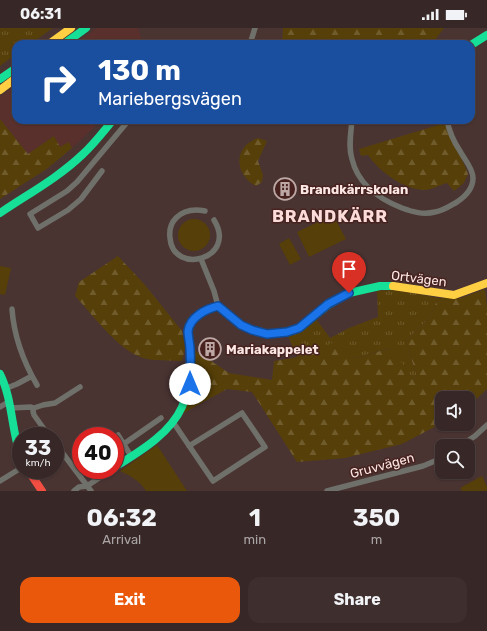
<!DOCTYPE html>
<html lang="en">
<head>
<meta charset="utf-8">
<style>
  :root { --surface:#372726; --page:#3e2f2e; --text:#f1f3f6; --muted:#aaa5a7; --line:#514443; --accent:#ea580c }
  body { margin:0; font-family:Rubik,sans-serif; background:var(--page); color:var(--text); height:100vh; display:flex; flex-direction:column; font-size:15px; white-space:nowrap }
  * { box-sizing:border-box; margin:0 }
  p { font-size:13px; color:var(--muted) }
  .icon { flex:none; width:22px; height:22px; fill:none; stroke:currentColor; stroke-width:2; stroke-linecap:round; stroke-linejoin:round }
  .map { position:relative; height:463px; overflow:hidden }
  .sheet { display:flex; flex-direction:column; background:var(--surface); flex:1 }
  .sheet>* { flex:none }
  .top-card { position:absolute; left:12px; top:12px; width:463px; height:84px; border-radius:12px; box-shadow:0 1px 3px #0004,0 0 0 1px var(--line); background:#1a4fa0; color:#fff; overflow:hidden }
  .fabs { position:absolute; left:435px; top:363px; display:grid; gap:8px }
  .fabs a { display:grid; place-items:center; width:40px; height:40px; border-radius:8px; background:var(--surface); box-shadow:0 1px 3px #0004,0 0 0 1px var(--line); font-size:20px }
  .speed { position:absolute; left:12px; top:399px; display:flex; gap:8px; font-size:20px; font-weight:700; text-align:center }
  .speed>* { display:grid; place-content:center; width:52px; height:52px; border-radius:50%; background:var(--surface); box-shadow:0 1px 3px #0004,0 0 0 1px var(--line); line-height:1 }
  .speed small { font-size:10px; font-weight:400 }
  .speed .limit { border:6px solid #d22; background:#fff; color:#111 }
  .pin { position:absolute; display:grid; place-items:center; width:34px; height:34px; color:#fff; margin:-41px -17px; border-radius:50% 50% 50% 0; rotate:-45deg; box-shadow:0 0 4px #0007 }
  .pin .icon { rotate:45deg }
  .me { position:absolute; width:44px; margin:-22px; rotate:0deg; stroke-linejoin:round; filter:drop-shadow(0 0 3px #0008) }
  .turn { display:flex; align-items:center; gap:14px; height:84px; padding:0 20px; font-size:18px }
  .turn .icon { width:52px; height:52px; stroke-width:2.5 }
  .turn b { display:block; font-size:28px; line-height:34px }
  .eta { display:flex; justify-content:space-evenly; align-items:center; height:68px; text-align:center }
  .eta b { font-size:24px; font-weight:700; line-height:28px }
  .primary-button { display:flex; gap:8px; margin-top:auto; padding:8px 20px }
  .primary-button a { flex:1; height:46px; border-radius:12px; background:var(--accent); color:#fff; font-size:16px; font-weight:700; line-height:46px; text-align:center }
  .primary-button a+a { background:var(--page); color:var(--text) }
  .status { display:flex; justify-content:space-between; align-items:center; height:28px; padding:0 20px; background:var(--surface); direction:ltr }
  .status svg { height:11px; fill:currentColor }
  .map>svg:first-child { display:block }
  .built { fill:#5a302d }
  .grass { fill:url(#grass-tufts) }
  .forest { fill:url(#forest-firs) }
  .park { fill:#563f08 }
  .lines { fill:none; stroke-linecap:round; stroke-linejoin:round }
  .street { stroke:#6f7069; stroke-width:5.5 }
  .fast { stroke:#16e098; stroke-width:8 }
  .slow { stroke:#ffcf43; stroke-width:8 }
  .jam { stroke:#f24e42; stroke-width:8 }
  .route-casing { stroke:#114b97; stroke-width:10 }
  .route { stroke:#1a73e8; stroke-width:7 }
  .labels { text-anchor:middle; stroke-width:3; stroke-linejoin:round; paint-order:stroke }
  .poi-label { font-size:13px; font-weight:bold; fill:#fbe7e4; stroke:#47221f; text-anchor:start }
  .street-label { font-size:13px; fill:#fbe7e4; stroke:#47221f }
  .district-label { font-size:17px; font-weight:bold; letter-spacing:1px; fill:#fbdcd9; stroke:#47221f }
</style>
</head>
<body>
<div class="status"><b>06:31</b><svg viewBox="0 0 49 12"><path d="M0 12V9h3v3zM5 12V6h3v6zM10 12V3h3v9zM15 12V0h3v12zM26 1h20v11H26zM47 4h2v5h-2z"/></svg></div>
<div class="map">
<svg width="487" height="463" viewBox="0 0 487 463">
  <defs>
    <pattern id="grass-tufts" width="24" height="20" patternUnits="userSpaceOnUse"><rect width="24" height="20" fill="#563f08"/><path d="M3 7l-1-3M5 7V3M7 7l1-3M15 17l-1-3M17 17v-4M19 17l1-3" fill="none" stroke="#6f5b2c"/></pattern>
    <pattern id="forest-firs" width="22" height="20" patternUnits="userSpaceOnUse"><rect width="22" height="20" fill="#563f08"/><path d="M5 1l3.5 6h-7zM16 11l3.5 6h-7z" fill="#6f5b2c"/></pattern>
  </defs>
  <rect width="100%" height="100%" fill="#493432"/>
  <path class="built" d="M97 0H138L143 16H74Z
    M16 57V92H102L72 120 69 114 60 119 54 108 28 126 0 91V69Z"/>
  <path class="grass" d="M0 0H53L30 16H16V26L0 38Z
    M392 262 409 264 438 270 430 289 406 313C410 324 412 336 417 347L414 352 390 320 355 330 334 315 305 328 297 329 288 308 310 297 316 291 330 310 349 300 378 289 377 263Z"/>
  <path class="forest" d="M283 0H444L432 16H282Z
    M0 91 28 126 54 108 60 119 69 114 72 120 48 140 0 171Z
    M445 95C450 114 462 128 468 146L464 155 454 163 447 155C440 157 433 161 426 162 404 162 380 144 368 127L361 128 359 121Z
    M258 110 267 113 258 133 263 147 262 154 256 158C234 146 233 119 258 110Z
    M118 228 145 257 182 303 185 320 182 333C168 332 151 334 138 328 115 318 92 286 75 268L79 254Z
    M485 261 487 279V361L468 379V370H442V395L402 416 345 430 297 434 252 364 227 361 180 387 193 321 229 345 272 352 274 333 305 328 334 314 355 330 391 320 414 352 417 347C412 336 410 324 406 313L430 289 438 270H461Z"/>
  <path class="park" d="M333 187 346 211 309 229 297 204Z
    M178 207a16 16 0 1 1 32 0a16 16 0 1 1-32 0Z
    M289 210 301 231 290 237 279 216Z
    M0 238 11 240 5 267 0 266Z
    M157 417 187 463H146C140 453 131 448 120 443Z
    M482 448 487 459V463H462L460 460Z"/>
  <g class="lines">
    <path class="street" d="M250 16 255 0
      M352 92C351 105 348 119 352 131 358 157 379 171 402 180 413 184 423 187 435 184 443 183 450 178 457 174 466 168 473 161 473 150 473 140 464 131 460 123 454 114 449 103 447 92
      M102 143 81 171 68 182 38 200 30 186 67 163 77 154 129 92
      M205 183C195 181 184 182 176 190 171 195 169 202 170 210 173 248 238 231 214 192
      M201 231 214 263 218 278
      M12 281C14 309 23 333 37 357
      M7 360 17 356 32 348
      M0 379 10 373
      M11 380 31 379 34 380
      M173 394 213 453 265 419 242 385 189 418
      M118 407 131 428
      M49 408 34 387 33 383 34 380 43 377 55 375 80 359
      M55 415 91 463
      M460 418 475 408 487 397
      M77 419 81 429
      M115 422 161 390
      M0 453 21 440
      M74 463 79 459 87 458 111 442
      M327 463 423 438 442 430"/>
    <path class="fast" d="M64 16 86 0
      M471 17 487 7
      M0 51 16 40
      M0 185C28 166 58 150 83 126 94 116 103 104 113 92
      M0 346C13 372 11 402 21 429
      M115 439C139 424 170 406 182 379 190 361 191 341 190 322 190 315 186 306 189 298 193 287 207 281 218 278L241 297 252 302 267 306 287 304 299 300 328 277 349 265 380 258H393"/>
    <path class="slow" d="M49 16 71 0
      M0 62 16 50
      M393 258 454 267 487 255"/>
    <path class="jam" d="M28 442 42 463"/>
  </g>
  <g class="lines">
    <g class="route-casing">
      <path id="route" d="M190 356C190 344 191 333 190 321 190 315 188 309 188 303 190 289 206 281 218 278L241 297 252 302 267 306 287 304 299 300 328 276 349 265"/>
    </g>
    <use href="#route" class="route"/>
  </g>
  <defs>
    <g id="building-ring" transform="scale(1.15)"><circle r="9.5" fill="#47221f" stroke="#bda8a6" stroke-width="1.5"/><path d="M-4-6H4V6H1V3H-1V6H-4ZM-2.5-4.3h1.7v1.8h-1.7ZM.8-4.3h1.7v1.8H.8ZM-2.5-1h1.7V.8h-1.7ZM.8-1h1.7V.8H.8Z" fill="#bda8a6"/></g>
  </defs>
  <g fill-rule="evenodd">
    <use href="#building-ring" x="285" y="161"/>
    <use href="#building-ring" x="210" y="321"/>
  </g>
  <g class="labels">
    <g class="poi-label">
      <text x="300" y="166">Brandkärrskolan</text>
      <text x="226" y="326">Mariakappelet</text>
    </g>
    <g class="street-label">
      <text transform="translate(419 250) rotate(7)" y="5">Ortvägen</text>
      <text transform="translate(382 437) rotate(-15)" y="5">Gruvvägen</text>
    </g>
    <g class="district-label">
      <text x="330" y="194">BRANDKÄRR</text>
    </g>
  </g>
</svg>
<div class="fabs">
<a><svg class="icon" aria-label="sound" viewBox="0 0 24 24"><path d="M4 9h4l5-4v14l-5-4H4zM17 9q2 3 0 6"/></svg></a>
<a><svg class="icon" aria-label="search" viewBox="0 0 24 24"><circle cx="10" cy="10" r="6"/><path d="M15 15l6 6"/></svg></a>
</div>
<div class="speed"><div>33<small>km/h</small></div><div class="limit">40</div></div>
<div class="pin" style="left:349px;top:265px;background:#d93025"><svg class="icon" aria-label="arrive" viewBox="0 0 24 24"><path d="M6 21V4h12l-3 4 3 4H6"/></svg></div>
<svg class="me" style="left:190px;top:356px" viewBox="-20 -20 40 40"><circle r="19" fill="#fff"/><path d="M0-13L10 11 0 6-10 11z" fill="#1a73e8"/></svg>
<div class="top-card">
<div class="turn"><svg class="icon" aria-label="right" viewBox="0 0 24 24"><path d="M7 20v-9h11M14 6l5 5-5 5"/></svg><div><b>130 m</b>Mariebergsvägen</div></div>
</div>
</div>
<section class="sheet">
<div class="eta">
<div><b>06:32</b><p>Arrival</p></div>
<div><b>1</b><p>min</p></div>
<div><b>350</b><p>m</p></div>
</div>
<div class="primary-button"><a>Exit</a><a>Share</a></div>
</section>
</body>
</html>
